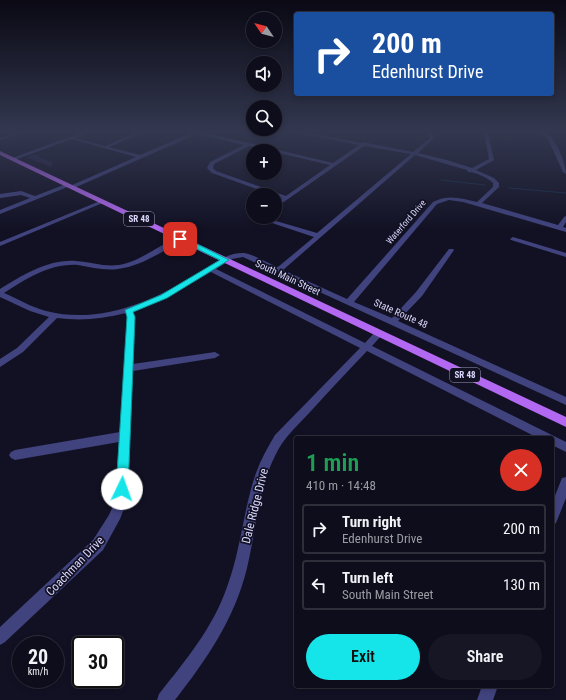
<!DOCTYPE html>
<html lang="en">
<head>
<meta charset="utf-8">
<style>
  :root { --surface:#0e0d1b; --page:#171624; --text:#f1f3f6; --muted:#9b9ca3; --line:#2e2d3a; --accent:#15e5e9 }
  body { margin:0; font-family:"Roboto Condensed",sans-serif; background:var(--page); color:var(--text); height:100vh; display:flex; flex-direction:column; font-size:15px; white-space:nowrap }
  * { box-sizing:border-box; margin:0 }
  p { font-size:13px; color:var(--muted) }
  .icon { flex:none; width:22px; height:22px; fill:none; stroke:currentColor; stroke-width:2; stroke-linecap:round; stroke-linejoin:round }
  .map { position:relative; flex:1; overflow:hidden }
  .drawer { position:absolute; left:294px; top:436px; width:260px; height:252px; display:flex; flex-direction:column; background:var(--surface); border-radius:4px; box-shadow:0 2px 6px #0003,0 0 0 1px var(--line) }
  .drawer>* { flex:none }
  .guide { position:absolute; left:294px; top:12px; width:260px; height:84px; border-radius:4px; box-shadow:0 2px 6px #0003,0 0 0 1px var(--line); background:#1a4fa0; color:#fff; overflow:hidden }
  .needle { width:26px; rotate:305deg }
  .fabs { position:absolute; left:246px; top:12px; display:grid; gap:8px }
  .fabs a { display:grid; place-items:center; width:36px; height:36px; border-radius:50%; background:var(--surface); box-shadow:0 2px 6px #0003,0 0 0 1px var(--line); font-size:20px }
  .speed { position:absolute; left:12px; top:636px; display:flex; gap:8px; font-size:20px; font-weight:700; text-align:center }
  .speed>* { display:grid; place-content:center; width:52px; height:52px; border-radius:50%; background:var(--surface); box-shadow:0 2px 6px #0003,0 0 0 1px var(--line); line-height:1 }
  .speed small { font-size:10px; font-weight:400 }
  .speed .limit { border:2px solid #111; border-radius:6px; background:#fff; color:#111 }
  .pin { position:absolute; display:grid; place-items:center; width:34px; height:34px; color:#fff; margin:-17px; border-radius:8px; box-shadow:0 2px 6px #0006 }
  .me { position:absolute; width:44px; margin:-22px; rotate:3deg; stroke-linejoin:round; filter:drop-shadow(0 0 3px #0008) }
  .turn { display:flex; align-items:center; gap:14px; height:84px; padding:0 12px; font-size:18px }
  .turn .icon { width:52px; height:52px; stroke-width:2.5 }
  .turn b { display:block; font-size:28px; line-height:34px }
  .round { display:grid; place-items:center; flex:none; width:42px; height:42px; border-radius:21px; background:var(--page) }
  .summary { display:flex; align-items:center; justify-content:space-between; height:68px; padding:0 12px }
  h1 { font-size:24px; font-weight:600; line-height:30px; color:#1e9e55 }
  .action { display:flex; gap:8px; margin-top:auto; padding:8px 12px }
  .action a { flex:1; height:46px; border-radius:24px; background:var(--accent); color:#111; font-size:16px; font-weight:600; line-height:46px; text-align:center }
  .action a+a { background:var(--page); color:var(--text) }
  ul { padding:0; list-style:none }
  li { display:flex; align-items:center; gap:12px; height:50px; margin:0 8px 6px; padding:0 4px; border:2px solid var(--line); border-radius:4px }
  li div { flex:1 }
  li b { display:block; font-size:15px }
  li em { font-style:normal }
  .map>svg:first-child { display:block }
  .lines { fill:none; stroke-linecap:round; stroke-linejoin:round }
  .stream { stroke:#152d4a; stroke-width:1 }
  .building { fill:#231f43 }
  .minor { fill:#40437e; fill-rule:evenodd }
  .major { fill:#b368f1; fill-rule:evenodd }
  .route { fill:#15e5e9; stroke:#0e9597 }
  .labels { text-anchor:middle; stroke-width:3.5; stroke-linejoin:round; paint-order:stroke }
  .shield { fill:#121124; stroke:#9d9cba; stroke-width:1 }
  .shield-label { font-size:9px; font-weight:bold; fill:#d8d7fb }
  .far-street-label { font-size:9px; fill:#d8d7fb; stroke:#121124 }
  .street-label { font-size:10px; fill:#d8d7fb; stroke:#121124 }
  .near-street-label { font-size:12px; fill:#d8d7fb; stroke:#121124 }
</style>
</head>
<body>
<div class="map">
<svg width="566" height="700" viewBox="0 0 566 700">
  <rect width="100%" height="100%" fill="#121124"/>
  <g class="lines">
    <path class="stream" d="M441 180 485 185
      M509 188 566 193"/>
  </g>
  <path class="building" d="M34 154 53 163 51 167 26 157Z"/>
  <g class="lines">
    <path class="minor" d="M17 132H24L0 140V138Z
      M83 132H90L76 138 105 146 137 132H144L109 147 140 155 193 132H203L333 163 359 145 293 132H303L362 143 365 142 367 143 413 152 430 138 425 132C429 132 434 133 434 138L418 153 447 160 472 168 489 159 484 132H488L494 160 476 170 494 178 499 183V187L482 203 558 225 564 217 566 216V222L563 227 566 228V232L463 202 449 200 437 204 354 302 392 318 416 292 449 249H453L454 250 422 296 398 321 566 397V405L243 257 232 259 216 269 365 343 376 331H382L383 333 382 335 372 346 566 442V452L552 445V438H538L367 351C348 371 329 391 311 411 298 425 283 438 275 456 258 490 256 531 247 568 235 618 207 659 175 700H157L159 694C185 661 213 628 227 587 241 550 243 510 256 473 261 459 268 447 275 435L360 348 211 272 171 295 133 311 135 317 133 364 215 352 220 355 215 358 133 371 128 489 125 506 120 519 103 550 5 642 0 645V627L93 540 109 515 113 506 116 489 119 442 15 460 11 458 9 455 11 452 15 450 120 432 127 317 126 313C102 319 81 321 57 318L23 352 0 367V359L17 348 49 317 30 311 0 297V289C23 275 48 259 76 261 91 262 104 267 119 265 142 261 159 244 180 237L182 238V240C162 252 141 266 118 269 104 271 91 267 78 265 50 263 26 279 4 293 18 299 31 307 46 311 100 325 153 301 198 274 212 265 227 252 244 253 253 254 269 264 278 267L314 237 272 223 266 217H273L276 221 317 233 411 154 364 146 275 208V203L282 198 212 173 207 168 210 162 244 145 197 134 74 188H70V186L0 214V210L30 198 21 195 0 198V194L21 191 35 196 66 184H70V186L136 157 72 139 14 160 10 159ZM249 146 275 151V152L330 165 286 196 216 171 213 168 214 164ZM415 155 467 170 468 172C476 172 488 178 493 183V187L477 202C462 198 447 194 433 202L347 299 283 270Z
      M520 132H536L534 133Z
      M538 132C543 132 549 134 552 138 558 146 566 164 566 174L563 172 548 139Z
      M100 201 105 202 0 246V242Z
      M513 237 566 253V257L511 240 510 239Z
      M566 477V498L556 523 552 525V503L562 478Z
      M482 686H498L493 700H477Z"/>
    <path class="major" d="M0 151 566 417V427L0 155Z"/>
  </g>
  <linearGradient id="sky" x2="0" y2="1"><stop stop-color="#0a0914"/><stop offset="0.57" stop-color="#333850"/><stop offset="1" stop-color="#333850" stop-opacity="0"/></linearGradient>
  <rect width="566" height="230" fill="url(#sky)"/>
  <path class="route" d="M178 237H183L229 260 167 298 133 312 135 317 128 489 126 493 122 495 118 493 116 489 127 317 125 310 161 295 220 260 178 240Z"/>
  <g class="labels">
    <g class="shield">
      <rect x="124" y="212" width="30" height="14" rx="3"/>
      <rect x="450" y="368" width="30" height="14" rx="3"/>
    </g>
    <g class="shield-label">
      <text x="139" y="222">SR 48</text>
      <text x="465" y="378">SR 48</text>
    </g>
    <g class="far-street-label">
      <text transform="translate(406 222) rotate(-49)" y="3">Waterford Drive</text>
    </g>
    <g class="street-label">
      <text transform="translate(288 277) rotate(25)" y="4">South Main Street</text>
      <text transform="translate(401 313) rotate(24)" y="4">State Route 48</text>
    </g>
    <g class="near-street-label">
      <text transform="translate(255 506) rotate(-76)" y="4">Dale Ridge Drive</text>
      <text transform="translate(75 566) rotate(-46)" y="4">Coachman Drive</text>
    </g>
  </g>
</svg>
<div class="fabs">
<a><svg class="needle" viewBox="-14 -14 28 28"><path d="M0-13l5 13h-10z" fill="#e53935"/><path d="M0 13l5-13h-10z" fill="#9b9ca3"/></svg></a>
<a><svg class="icon" aria-label="sound" viewBox="0 0 24 24"><path d="M4 9h4l5-4v14l-5-4H4zM17 9q2 3 0 6"/></svg></a>
<a><svg class="icon" aria-label="search" viewBox="0 0 24 24"><circle cx="10" cy="10" r="6"/><path d="M15 15l6 6"/></svg></a>
<a>+</a>
<a>−</a>
</div>
<div class="speed"><div>20<small>km/h</small></div><div class="limit">30</div></div>
<div class="pin" style="left:180px;top:239px;background:#d93025"><svg class="icon" aria-label="arrive" viewBox="0 0 24 24"><path d="M6 21V4h12l-3 4 3 4H6"/></svg></div>
<svg class="me" style="left:122px;top:489px" viewBox="-20 -20 40 40"><circle r="19" fill="#fff"/><path d="M0-13L10 11 0 6-10 11z" fill="#15e5e9"/></svg>
<div class="guide">
<div class="turn"><svg class="icon" aria-label="right" viewBox="0 0 24 24"><path d="M7 20v-9h11M14 6l5 5-5 5"/></svg><div><b>200 m</b>Edenhurst Drive</div></div>
</div>
<section class="drawer">
<div class="summary"><div><h1>1 min</h1><p>410 m · 14:48</p></div><a class="round" style="background:#d93025;color:#fff"><svg class="icon" aria-label="close" viewBox="0 0 24 24"><path d="M6 6l12 12M18 6L6 18"/></svg></a></div>
<ul>
<li><svg class="icon" aria-label="right" viewBox="0 0 24 24"><path d="M7 20v-9h11M14 6l5 5-5 5"/></svg><div><b>Turn right</b><p>Edenhurst Drive</p></div><em>200 m</em></li>
<li><svg class="icon" aria-label="left" viewBox="0 0 24 24"><path d="M17 20v-9H6M10 6l-5 5 5 5"/></svg><div><b>Turn left</b><p>South Main Street</p></div><em>130 m</em></li>
</ul>
<div class="action"><a>Exit</a><a>Share</a></div>
</section>
</div>
</body>
</html>
